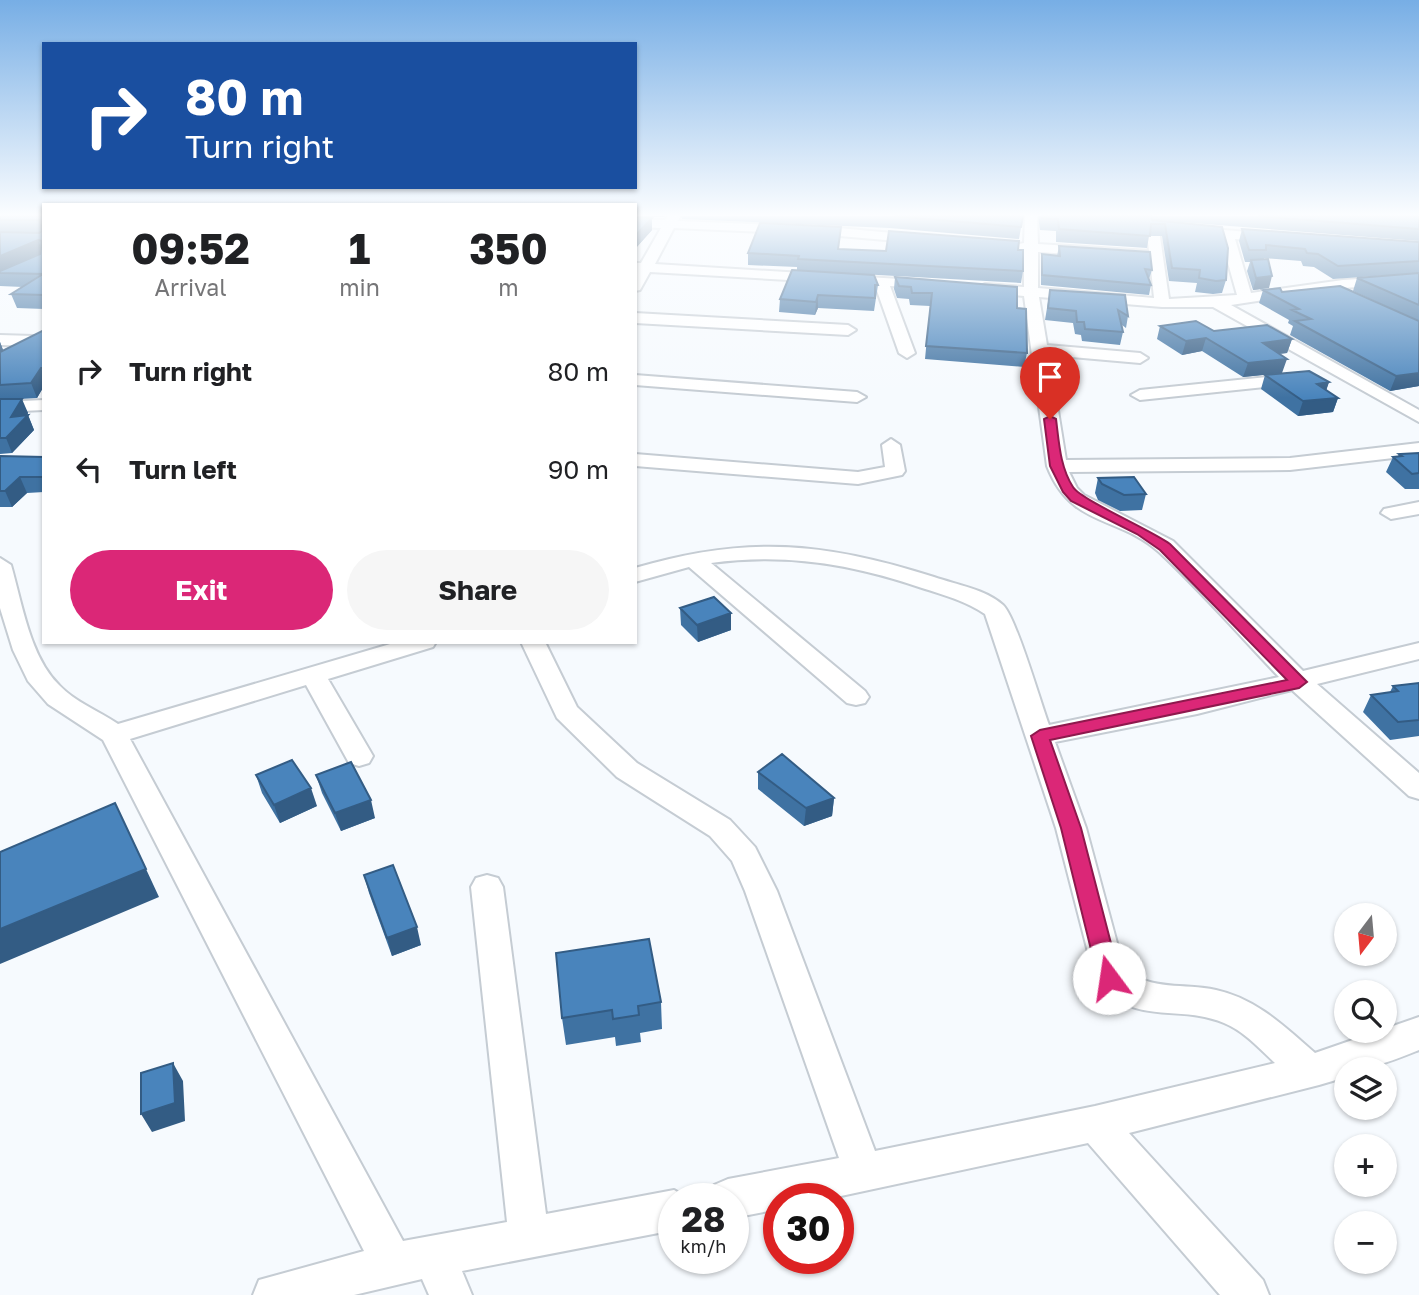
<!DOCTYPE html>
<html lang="en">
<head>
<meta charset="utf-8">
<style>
  :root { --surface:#fff; --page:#f6f6f6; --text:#202124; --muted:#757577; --accent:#db2777 }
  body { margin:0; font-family:"Golos Text",sans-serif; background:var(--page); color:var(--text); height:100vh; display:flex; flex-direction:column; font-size:26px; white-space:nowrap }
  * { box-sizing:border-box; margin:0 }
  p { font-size:23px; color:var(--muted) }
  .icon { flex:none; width:38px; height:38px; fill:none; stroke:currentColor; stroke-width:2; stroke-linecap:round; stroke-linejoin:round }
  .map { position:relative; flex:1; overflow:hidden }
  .panel { position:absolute; left:42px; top:203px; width:595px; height:441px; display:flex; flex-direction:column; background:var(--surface); border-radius:0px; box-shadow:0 2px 5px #0004 }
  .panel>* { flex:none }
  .banner { position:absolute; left:42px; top:42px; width:595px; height:147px; border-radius:0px; box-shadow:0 2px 5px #0004; background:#1a4fa0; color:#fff; overflow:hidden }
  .needle { width:46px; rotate:196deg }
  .buttons { position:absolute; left:1334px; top:903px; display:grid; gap:14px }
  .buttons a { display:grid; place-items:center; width:63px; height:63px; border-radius:50%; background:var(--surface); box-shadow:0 2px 5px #0004; font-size:35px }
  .speed { position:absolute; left:658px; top:1183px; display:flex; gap:14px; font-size:35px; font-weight:700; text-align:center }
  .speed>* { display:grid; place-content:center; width:91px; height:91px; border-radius:50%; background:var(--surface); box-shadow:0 2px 5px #0004; line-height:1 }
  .speed small { font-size:18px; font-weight:400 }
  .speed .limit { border:10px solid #d22; background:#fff; color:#111 }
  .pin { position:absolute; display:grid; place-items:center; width:60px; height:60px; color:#fff; margin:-72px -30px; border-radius:50% 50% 50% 0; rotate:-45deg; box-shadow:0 0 7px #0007 }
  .pin .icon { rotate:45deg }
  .me { position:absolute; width:77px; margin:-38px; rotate:346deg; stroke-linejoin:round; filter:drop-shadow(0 0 5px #0008) }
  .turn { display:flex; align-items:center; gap:24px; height:147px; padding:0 28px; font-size:32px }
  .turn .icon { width:91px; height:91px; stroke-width:2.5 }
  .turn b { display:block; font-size:49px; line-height:60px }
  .eta { display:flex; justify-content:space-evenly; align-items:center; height:119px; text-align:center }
  .eta b { font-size:42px; font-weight:700; line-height:49px }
  .cta { display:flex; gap:14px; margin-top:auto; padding:14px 28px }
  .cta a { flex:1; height:80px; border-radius:42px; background:var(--accent); color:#fff; font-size:28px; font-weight:700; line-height:80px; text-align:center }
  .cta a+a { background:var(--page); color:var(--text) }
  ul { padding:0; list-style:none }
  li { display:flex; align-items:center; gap:21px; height:98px; padding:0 28px }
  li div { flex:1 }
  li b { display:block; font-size:26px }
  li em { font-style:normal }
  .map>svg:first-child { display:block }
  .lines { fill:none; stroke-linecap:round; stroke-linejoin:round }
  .street-casing { stroke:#c5ccd3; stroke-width:4 }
  .street { fill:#fff; fill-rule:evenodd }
  .wall { fill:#3f72a2 }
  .shaded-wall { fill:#335c84 }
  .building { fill:#4984bc; stroke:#335c84; stroke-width:2 }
  .route { fill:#db2777; stroke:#8e194d; stroke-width:2 }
</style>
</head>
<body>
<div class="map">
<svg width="1419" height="1295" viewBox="0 0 1419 1295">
  <rect width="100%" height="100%" fill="#f6fafe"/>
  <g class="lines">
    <g class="street-casing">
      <path id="street" d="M668 216H680L678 221 828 227 925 236 927 239 920 243 828 235 674 228 655 264 932 281V287L927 288 890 286 915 353 907 358 899 353 875 285 650 272 640 290 635 291V263H641L661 228 635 227V219L665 220Z
        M1025 216H1037L1038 244 1149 251 1145 216H1157L1169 299 1237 295 1221 238 1206 233 1212 229 1272 234 1279 238 1272 242 1235 239 1251 293 1343 280 1419 275V283L1343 288 1231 305 1419 410V422L1213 307H1162L1039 297 1047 345 1140 353 1148 358 1140 363 1049 355 1066 460 1290 458 1419 443V455L1290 470 1069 472 1077 488 1084 495 1173 541 1303 671 1419 643V659L1317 684 1419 773V799L1409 796 1292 690 1197 714 1055 742 1086 828 1124 969C1151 991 1184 983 1216 990 1257 999 1285 1027 1315 1053L1419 1017V1050C1394 1060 1373 1069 1346 1069V1077L1319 1085 1129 1133 1263 1280 1269 1295H1220L1088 1143 827 1199H779V1209L733 1218V1199H708L714 1185 728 1179 839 1158 745 891 732 861 710 836 617 777 557 718 521 642H545L577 707 637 763 730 820 755 847 777 891 875 1151 1095 1106 1275 1063C1260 1049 1244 1031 1224 1023 1179 1004 1144 1026 1097 987L1056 828 985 614C966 601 944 595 922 588 851 564 786 553 711 563L865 691 869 697 865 703 856 705 847 703 689 567 635 582V568C747 535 825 542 934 577 957 585 985 589 1003 605 1016 617 1041 704 1049 725L1279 677C1240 636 1201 591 1159 552 1118 515 1071 528 1047 466L1024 296 985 292 978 288 985 284 1024 287V251L1009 246 1024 243ZM1038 252 1150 259 1154 298 1038 288Z
        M635 313 848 325 856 330 848 335 635 323Z
        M0 335 34 336 42 341 34 346 0 345Z
        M1297 374 1306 379 1303 383 1140 400 1131 395 1140 390Z
        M635 375 857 392 866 397 857 402 635 385Z
        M44 400V410L0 412V402Z
        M891 439 900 445 905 471 902 475 858 484 635 466V454L858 472 885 467 882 445Z
        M1419 502V514L1391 519 1381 513 1384 509Z
        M0 558 11 565C22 603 30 657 59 685 75 702 99 711 118 724L397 642H436L433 647 328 679 373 756 369 763 359 766 349 763 306 685 130 739 403 1241 507 1222 471 887 476 878 487 875 498 878 503 887 546 1214 674 1190 689 1199H674V1230L462 1271 472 1295H429L422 1279 354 1295H253L259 1280 364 1251 103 740 48 704 28 681 13 650 0 608Z"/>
    </g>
    <use href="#street" class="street"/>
  </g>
  <path class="wall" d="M0 216H44V309L17 308 11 294 23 287 0 286V273L40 232H0Z
    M635 216H665L664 217H637L652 218V230L635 249Z
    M681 216H1023L1019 239 890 228 682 219Z
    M1038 216H1419V241L1154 220 1222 227 1226 280 1222 293 1213 294 1195 292 1197 283 1169 281 1162 236H1149L1147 248 1056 242V231L1040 230Z
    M1242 229 1419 242V386L1390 391 1290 335 1293 326 1288 323 1289 320 1259 303 1263 290 1401 313 1353 291 1357 278 1390 275 1333 279 1314 267 1303 266 1301 261 1264 258 1269 288 1253 290 1247 271 1250 262H1245L1239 241Z
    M1059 246 1152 270 1149 279 1151 285 1149 295 1041 285V264L1042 254 1057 256Z
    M839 249 886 251 1018 250 1023 271 1021 283 842 273 878 285 874 311 818 308 815 315 779 312 780 299 797 271V267L748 265V253Z
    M895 277 1017 308 1027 353 1024 367 925 359 930 306 910 305 909 299 897 298 894 289Z
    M1050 290 1125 295 1128 316 1126 328 1122 325 1123 332 1120 345 1082 341 1081 335 1075 334 1073 323 1045 320Z
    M1160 326 1214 331 1292 339 1287 353 1278 354 1282 373 1243 377 1202 351 1182 355 1157 339Z
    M44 330V386L37 398 20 399 28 413 27 416 28 415 34 430 12 453 0 454V342L3 350Z
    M1265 375 1329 382 1326 390 1338 398 1333 412 1298 416 1261 389Z
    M1419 453V489H1405L1386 472 1393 457 1398 456 1399 454Z
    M0 456 44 457V492L27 493 12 507H0Z
    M1098 478 1146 494 1142 510 1120 511 1098 500 1095 493Z
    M680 608 731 613V630L698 642 681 625Z
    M1419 683V736L1390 740 1363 712 1371 695 1390 692 1393 686Z
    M758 772 834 798 832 816 804 826 758 789Z
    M256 775 317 806 280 823 262 793Z
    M316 775 375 818 341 831 322 793Z
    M364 875 421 945 392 956 369 893Z
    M661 1002 662 1029 640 1033 641 1042 616 1046 615 1037 566 1045 562 1018Z"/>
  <path class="shaded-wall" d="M652 218V230L635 249V236Z
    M38 240 43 253 0 271V256Z
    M1272 276 1269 288 1253 290 1256 278Z
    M818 295V308L815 315 816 302Z
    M1206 338 1202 351 1182 355 1186 341Z
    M1292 339 1287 353 1258 356 1263 343Z
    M0 342 3 350 0 353Z
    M1287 359 1282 373 1243 377 1248 363Z
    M41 368 44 376V386L37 398 31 383Z
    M1419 373V386L1390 391 1396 376Z
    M1329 382 1324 397 1317 384Z
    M1338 398 1333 412 1298 416 1303 401Z
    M22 399 28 413 24 419 28 415 34 430 12 453 6 438 11 417Z
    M20 477 27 493 12 507 5 491Z
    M731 613V630L698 642 697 625Z
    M311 788 317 806 280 823 274 805Z
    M834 798 832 816 804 826 806 808Z
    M371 800 375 818 341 831 335 813Z
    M146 869 159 897 0 964V929Z
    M417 927 421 945 392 956 387 938Z
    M173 1063 183 1081 185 1121 152 1132 141 1114Z"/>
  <path class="building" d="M0 216H44V295L11 294 43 274 0 273V271L40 254 42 241 38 240 0 256V232L39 233 42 231 40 220H0Z
    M894 216H1023L1021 227Z
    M1042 216H1151L1152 220 1222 227 1228 248 1226 280 1216 281 1199 278 1200 270 1172 268 1165 224H1151L1150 236 1059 229 1058 219 1042 218Z
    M1258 216H1419V229Z
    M635 217 652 218 635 236Z
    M760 223 841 227 838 249 886 251 889 231 1019 241 1018 250H1023V271L798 259 799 256 748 253Z
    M1242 229 1419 242V261L1338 266 1318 254 1307 253 1305 249 1266 245V250H1249Z
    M1059 246 1150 252 1152 270 1145 269 1151 285 1042 275V254L1060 256Z
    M1268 259 1272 276 1256 278 1251 260Z
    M792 270 874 275 878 285H875V298L818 295 816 302 780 299Z
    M1419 273V305L1357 278Z
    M895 277 1017 287V308L1026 309 1027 353 926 346 932 293H912L911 287 899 286Z
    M1340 286 1419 321V373L1396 376 1295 321 1311 319 1292 310 1299 309 1263 290 1280 288 1282 292Z
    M1050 290 1125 295 1128 316 1118 310 1123 332 1085 329 1084 322H1077L1076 311 1048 308Z
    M1196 321 1214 331 1267 325 1292 339 1263 343 1287 359 1248 363 1206 338 1186 341 1160 326Z
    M44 330V368H41L31 383 0 385V352Z
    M1309 371 1329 382 1317 384 1338 398 1303 401 1265 375Z
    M0 399H22L11 417 28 415 6 438H0Z
    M1419 453V473L1412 474 1393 457 1402 456 1399 454Z
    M0 456 44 457V477H20L5 491H0Z
    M1134 477 1146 494 1124 495 1102 484 1098 478Z
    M714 597 731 613 697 625 680 608Z
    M1419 683V720L1398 722 1371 695 1398 691 1393 686Z
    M782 754 834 798 806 808 758 772Z
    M292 760 311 788 274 805 256 775Z
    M351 762 371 800 335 813 316 775Z
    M115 803 146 869 0 929V852Z
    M393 865 417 927 387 938 364 875Z
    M649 939 661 1002 638 1006 639 1015 613 1019 612 1010 562 1018 556 953Z
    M173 1063 175 1103 141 1114V1073Z"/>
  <linearGradient id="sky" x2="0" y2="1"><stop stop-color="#77aee5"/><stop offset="0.54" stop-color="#fbfdff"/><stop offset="1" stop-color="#fbfdff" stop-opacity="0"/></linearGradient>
  <rect width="1419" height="398" fill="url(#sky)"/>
  <path class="route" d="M1050 416 1056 419C1059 442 1060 467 1073 487 1081 500 1151 530 1170 544L1307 682 1299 688 1050 740 1081 828 1120 978 1117 984 1109 987 1101 984 1098 978 1061 828 1031 736 1040 730 1287 680 1160 550 1137 534 1071 501 1063 492 1050 466 1044 419Z"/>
</svg>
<div class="buttons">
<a><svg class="needle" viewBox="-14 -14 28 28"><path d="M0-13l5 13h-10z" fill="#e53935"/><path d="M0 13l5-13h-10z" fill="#757577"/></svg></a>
<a><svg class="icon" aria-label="search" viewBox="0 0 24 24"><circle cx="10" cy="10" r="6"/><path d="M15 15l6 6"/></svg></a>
<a><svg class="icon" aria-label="layers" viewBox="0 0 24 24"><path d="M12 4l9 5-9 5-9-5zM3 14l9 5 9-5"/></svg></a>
<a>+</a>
<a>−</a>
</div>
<div class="speed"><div>28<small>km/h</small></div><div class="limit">30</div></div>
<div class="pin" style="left:1050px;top:419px;background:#d93025"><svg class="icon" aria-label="arrive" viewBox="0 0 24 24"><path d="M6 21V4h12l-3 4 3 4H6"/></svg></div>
<svg class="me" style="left:1109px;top:978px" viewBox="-20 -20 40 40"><circle r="19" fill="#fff"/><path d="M0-13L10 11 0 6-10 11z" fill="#db2777"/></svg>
<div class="banner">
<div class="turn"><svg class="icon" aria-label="right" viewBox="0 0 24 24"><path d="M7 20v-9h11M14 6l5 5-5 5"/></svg><div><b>80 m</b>Turn right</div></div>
</div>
<section class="panel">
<div class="eta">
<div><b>09:52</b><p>Arrival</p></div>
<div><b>1</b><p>min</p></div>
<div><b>350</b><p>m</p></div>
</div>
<ul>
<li><svg class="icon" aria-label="right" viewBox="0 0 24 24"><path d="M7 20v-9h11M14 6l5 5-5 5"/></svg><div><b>Turn right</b></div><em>80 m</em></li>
<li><svg class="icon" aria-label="left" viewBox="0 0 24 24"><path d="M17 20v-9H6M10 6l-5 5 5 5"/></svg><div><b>Turn left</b></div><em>90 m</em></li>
</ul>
<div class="cta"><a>Exit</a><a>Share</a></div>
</section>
</div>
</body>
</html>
